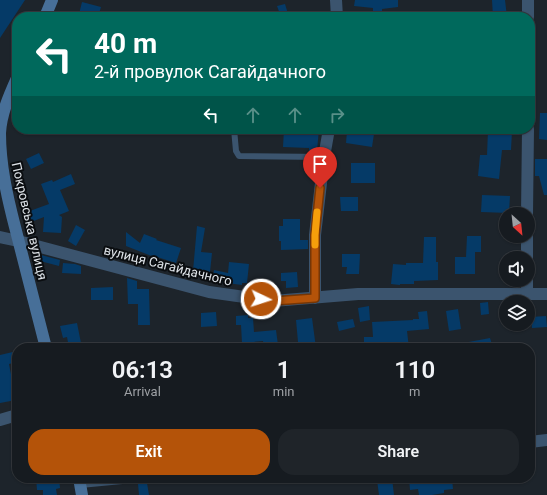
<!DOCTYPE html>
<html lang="en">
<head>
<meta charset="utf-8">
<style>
  :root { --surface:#161b20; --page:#1f2429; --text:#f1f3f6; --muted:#9ea1a5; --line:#35393e; --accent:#b45309 }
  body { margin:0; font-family:Roboto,sans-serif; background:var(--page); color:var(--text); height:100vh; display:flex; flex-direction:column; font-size:15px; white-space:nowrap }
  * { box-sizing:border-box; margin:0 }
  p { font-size:13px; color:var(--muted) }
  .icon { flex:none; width:22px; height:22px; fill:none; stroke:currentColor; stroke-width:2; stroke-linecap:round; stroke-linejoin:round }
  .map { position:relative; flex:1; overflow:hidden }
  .sheet { position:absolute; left:12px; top:343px; width:523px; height:140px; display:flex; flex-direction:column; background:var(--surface); border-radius:16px; box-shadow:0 1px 3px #0004,0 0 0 1px var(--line) }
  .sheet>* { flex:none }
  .hud { position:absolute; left:12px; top:12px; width:523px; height:122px; border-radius:16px; box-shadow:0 1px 3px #0004,0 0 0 1px var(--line); background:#00695c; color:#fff; overflow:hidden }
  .needle { width:26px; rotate:153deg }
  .tools { position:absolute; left:499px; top:207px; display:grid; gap:8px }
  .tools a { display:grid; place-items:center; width:36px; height:36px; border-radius:50%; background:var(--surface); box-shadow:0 1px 3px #0004,0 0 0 1px var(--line); font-size:20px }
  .pin { position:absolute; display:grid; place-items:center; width:34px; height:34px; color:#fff; margin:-41px -17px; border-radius:50% 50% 50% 0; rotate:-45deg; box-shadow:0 0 4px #0007 }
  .pin .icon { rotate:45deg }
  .me { position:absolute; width:44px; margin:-22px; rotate:94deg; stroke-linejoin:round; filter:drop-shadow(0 0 3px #0008) }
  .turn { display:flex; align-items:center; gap:14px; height:84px; padding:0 16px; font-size:18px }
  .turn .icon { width:52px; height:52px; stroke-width:2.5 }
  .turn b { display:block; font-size:28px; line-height:34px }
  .lanes { display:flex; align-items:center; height:38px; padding:0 16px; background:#0003; justify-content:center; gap:20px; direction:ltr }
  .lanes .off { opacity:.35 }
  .eta { display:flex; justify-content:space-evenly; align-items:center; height:68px; text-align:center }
  .eta b { font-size:24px; font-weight:600; line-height:28px }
  .cta { display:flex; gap:8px; margin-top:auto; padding:8px 16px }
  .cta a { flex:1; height:46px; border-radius:16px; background:var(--accent); color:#fff; font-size:16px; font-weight:600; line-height:46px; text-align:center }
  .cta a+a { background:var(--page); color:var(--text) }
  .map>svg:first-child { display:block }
  .building { fill:#053a67 }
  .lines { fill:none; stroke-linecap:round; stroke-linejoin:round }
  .lane { stroke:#3b546e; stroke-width:6 }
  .street { stroke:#3b546e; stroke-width:12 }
  .secondary { stroke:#476f98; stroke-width:12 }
  .route-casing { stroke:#753606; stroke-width:10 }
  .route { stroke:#b45309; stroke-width:7 }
  .slow { stroke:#f59e0b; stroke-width:7 }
  .labels { text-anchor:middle; stroke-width:4; stroke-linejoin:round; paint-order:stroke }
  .street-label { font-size:13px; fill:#dfe4e9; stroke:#0a0d10 }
</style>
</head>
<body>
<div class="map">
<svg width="547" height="495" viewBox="0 0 547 495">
  <rect width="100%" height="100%" fill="#1d242b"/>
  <path class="building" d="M0 0H25L0 38Z
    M355 0H398V7L382 9V16H373V8L354 6Z
    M492 0H505L507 17H493Z
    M82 2 101 7 98 17H84L85 15 79 14Z
    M285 4 289 17H281L277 6Z
    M540 113H547V140L539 139Z
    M284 129H319L317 151H309V148L283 147Z
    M353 129H371L370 134H374L372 147 346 143 347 131 353 132Z
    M488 130 512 131 511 150H502L499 179 478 176 480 155H487Z
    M39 153 44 163 31 169 26 159Z
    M535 159H547V195H544L539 176H535Z
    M351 163H375V183H351Z
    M71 174 75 184 60 190 69 211 59 215 62 217 61 233 43 232 44 217 31 222 27 212 49 204 41 184 52 180 53 182Z
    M482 195 510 196 509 213 481 212Z
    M340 197H358V211H341Z
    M283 219H300V240H308V249L281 250V241H279V226H283Z
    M76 225 85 230 76 246 68 241Z
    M197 226 205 228 201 252 212 253 210 272 193 271Z
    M126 232 140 243 144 234 157 239 156 240 181 248 176 263 154 256V257L126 246Z
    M467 236H481V252H475V274H455V257H466Z
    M424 237H436V262H438V280L414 281V284H400V285L391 284 393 264 406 265V263H423Z
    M342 254H360L359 274H346L347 267H342Z
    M41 255 60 260 59 266 40 261Z
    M229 262 249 264 247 283H242V285L212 281 214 270 228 273Z
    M63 263 75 264 81 266V274L62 273Z
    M297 272 298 287 286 288V281H281V273Z
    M127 278 137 281V289H149L150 325H138V304H128Z
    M113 287V300H91V288Z
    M488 302 489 314 481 315 480 303Z
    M369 306 370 320 360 322 358 308Z
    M458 309 461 329 449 331 446 311Z
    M427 311 429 329 407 331 409 348H364V337H373L372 322 413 320V319H419L418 312Z
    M216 312 217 326 201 327V313Z
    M248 315V318H253L254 332 276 330 278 345 264 347 263 341 242 343 241 325H236V316Z
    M546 316 547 327 532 328 531 317Z
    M312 318 316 348H293L292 343 298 342 296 320Z
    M353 319 355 327 339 331 337 322Z
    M77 323 82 348H69L67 337 63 338 60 326Z
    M490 338 493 348H459L458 344Z
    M17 351V362L9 364 16 400 0 403V355Z
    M36 478H59L60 488 56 489 57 495H43V490H37Z
    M388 478H392L394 495H379L377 480Z
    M409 478H452L453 489 444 490V493L432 495H419L418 489 410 490Z
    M147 483 149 495H139L138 484Z"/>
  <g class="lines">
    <path class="lane" d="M234 129 236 151 239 156 324 157"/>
    <path class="street" d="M336 0 337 17
      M528 17V0
      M527 214 528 129
      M0 237 18 241 209 292 273 301 358 294H547
      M527 258V236
      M527 295V280
      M315 298V235L324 157 329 129
      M0 420 17 415
      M530 442 547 440
      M80 482 122 478"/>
    <path class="secondary" d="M45 17 52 0
      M17 78C9 96 1 114 0 133 0 165 7 196 15 227 25 267 36 308 46 348
      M79 478 82 495"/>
  </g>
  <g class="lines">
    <g class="route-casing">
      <path id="route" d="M261 299 274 301 315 298V235L320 188"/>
    </g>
    <use href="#route" class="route"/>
    <path class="slow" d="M315 245V235L317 212"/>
  </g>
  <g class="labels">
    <g class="street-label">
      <text transform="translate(30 221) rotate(77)" y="5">Покровська вулиця</text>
      <text transform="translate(168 265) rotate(14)" y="5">вулиця Сагайдачного</text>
    </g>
  </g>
</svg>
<div class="tools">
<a><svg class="needle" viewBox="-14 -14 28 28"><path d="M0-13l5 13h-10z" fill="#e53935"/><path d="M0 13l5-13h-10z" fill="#9ea1a5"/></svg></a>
<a><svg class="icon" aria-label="sound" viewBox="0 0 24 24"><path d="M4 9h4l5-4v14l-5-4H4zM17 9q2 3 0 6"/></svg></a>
<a><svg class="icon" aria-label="layers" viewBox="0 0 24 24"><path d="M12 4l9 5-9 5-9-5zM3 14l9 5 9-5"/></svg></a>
</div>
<div class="pin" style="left:320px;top:188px;background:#d93025"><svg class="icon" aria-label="arrive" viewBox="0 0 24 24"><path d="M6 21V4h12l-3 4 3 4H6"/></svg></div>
<svg class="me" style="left:261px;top:299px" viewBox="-20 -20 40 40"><circle r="17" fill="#b45309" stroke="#fff" stroke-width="3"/><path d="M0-11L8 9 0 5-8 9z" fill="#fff"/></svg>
<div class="hud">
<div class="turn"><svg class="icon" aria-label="left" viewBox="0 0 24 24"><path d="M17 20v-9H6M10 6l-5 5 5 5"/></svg><div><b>40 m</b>2-й провулок Сагайдачного</div></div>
<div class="lanes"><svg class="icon" aria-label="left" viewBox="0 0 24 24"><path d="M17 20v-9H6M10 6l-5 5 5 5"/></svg><svg class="icon off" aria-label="ahead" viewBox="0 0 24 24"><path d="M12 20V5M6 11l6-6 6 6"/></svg><svg class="icon off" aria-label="ahead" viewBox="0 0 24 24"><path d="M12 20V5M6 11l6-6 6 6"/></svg><svg class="icon off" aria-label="right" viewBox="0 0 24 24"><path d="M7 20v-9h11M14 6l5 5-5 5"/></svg></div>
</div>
<section class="sheet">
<div class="eta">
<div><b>06:13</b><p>Arrival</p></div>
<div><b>1</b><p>min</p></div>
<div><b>110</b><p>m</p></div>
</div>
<div class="cta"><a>Exit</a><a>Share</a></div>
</section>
</div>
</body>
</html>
